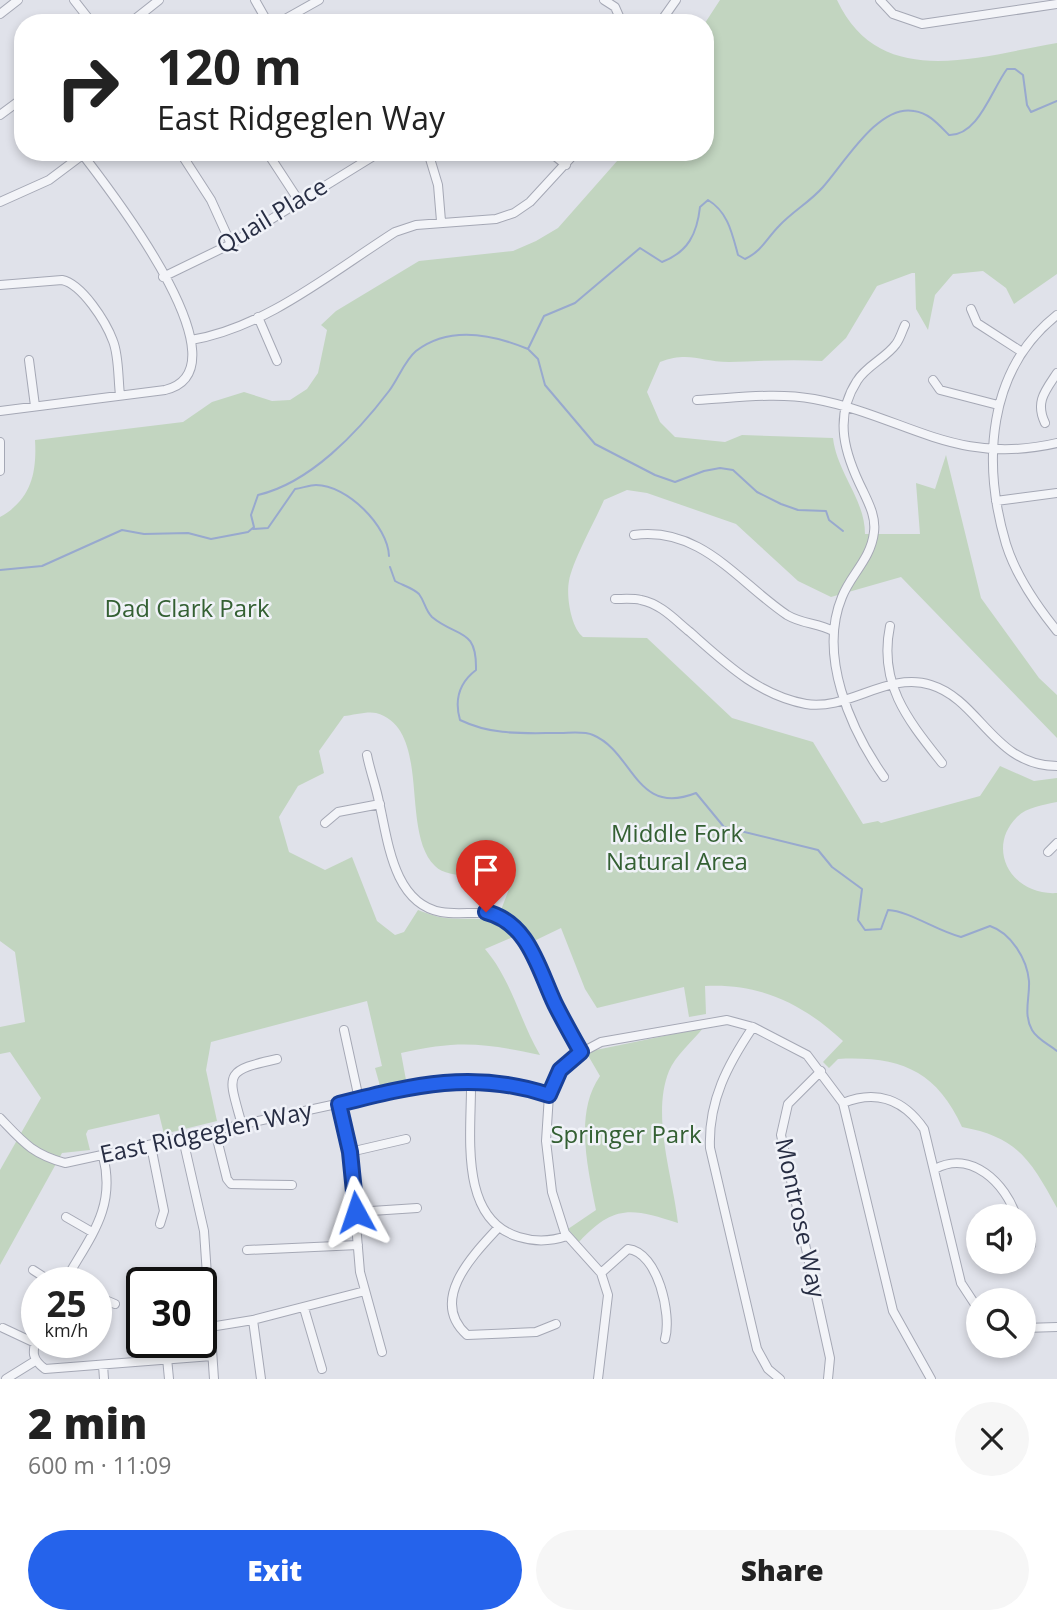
<!DOCTYPE html>
<html lang="en">
<head>
<meta charset="utf-8">
<style>
  :root { --surface:#fff; --page:#f6f6f6; --text:#222; --muted:#767676; --accent:#2563eb }
  body { margin:0; font-family:"Open Sans",sans-serif; background:var(--page); color:var(--text); height:100vh; display:flex; flex-direction:column; font-size:26px; white-space:nowrap }
  * { box-sizing:border-box; margin:0 }
  p { font-size:23px; color:var(--muted) }
  .icon { flex:none; width:38px; height:38px; fill:none; stroke:currentColor; stroke-width:2; stroke-linecap:round; stroke-linejoin:round }
  .map { position:relative; height:1379px; overflow:hidden }
  .details { display:flex; flex-direction:column; background:var(--surface); flex:1 }
  .details>* { flex:none }
  .top-card { position:absolute; left:14px; top:14px; width:700px; height:147px; border-radius:28px; box-shadow:0 4px 10px #0003; background:#fff; color:var(--text); overflow:hidden }
  .controls { position:absolute; left:966px; top:1204px; display:grid; gap:14px }
  .controls a { display:grid; place-items:center; width:70px; height:70px; border-radius:50%; background:var(--surface); box-shadow:0 4px 10px #0003; font-size:35px }
  .speed { position:absolute; left:21px; top:1267px; display:flex; gap:14px; font-size:35px; font-weight:700; text-align:center }
  .speed>* { display:grid; place-content:center; width:91px; height:91px; border-radius:50%; background:var(--surface); box-shadow:0 4px 10px #0003; line-height:1 }
  .speed small { font-size:18px; font-weight:400 }
  .speed .limit { border:4px solid #111; border-radius:10px; background:#fff; color:#111 }
  .pin { position:absolute; display:grid; place-items:center; width:60px; height:60px; color:#fff; margin:-72px -30px; border-radius:50% 50% 50% 0; rotate:-45deg; box-shadow:0 0 7px #0007 }
  .pin .icon { rotate:45deg }
  .me { position:absolute; width:77px; margin:-38px; rotate:355deg; stroke-linejoin:round; filter:drop-shadow(0 0 5px #0008) }
  .turn { display:flex; align-items:center; gap:24px; height:147px; padding:0 28px; font-size:32px }
  .turn .icon { width:91px; height:91px; stroke-width:2.5 }
  .turn b { display:block; font-size:49px; line-height:60px }
  .round { display:grid; place-items:center; flex:none; width:74px; height:74px; border-radius:37px; background:var(--page) }
  .overview { display:flex; align-items:center; justify-content:space-between; height:119px; padding:0 28px }
  h1 { font-size:42px; font-weight:800; line-height:52px }
  .action { display:flex; gap:14px; margin-top:auto; padding:14px 28px }
  .action a { flex:1; height:80px; border-radius:42px; background:var(--accent); color:#fff; font-size:28px; font-weight:800; line-height:80px; text-align:center }
  .action a+a { background:var(--page); color:var(--text) }
  .map>svg:first-child { display:block }
  .green { fill:#c2d5c0 }
  .lines { fill:none; stroke-linecap:round; stroke-linejoin:round }
  .stream { stroke:#98a9ce; stroke-width:2 }
  .minor-casing { stroke:#a5a8b5; stroke-width:10 }
  .minor { stroke:#f3f4f8; stroke-width:8 }
  .route-casing { stroke:#184099; stroke-width:18 }
  .route { stroke:#2563eb; stroke-width:12 }
  .labels { text-anchor:middle; stroke-width:5; stroke-linejoin:round; paint-order:stroke }
  .street-label { font-size:24px; fill:#272d43; stroke:#f0f2f8 }
  .park-label { font-size:24px; fill:#346033; stroke:#f0f2f8 }
</style>
</head>
<body>
<div class="map">
<svg width="1057" height="1379" viewBox="0 0 1057 1379">
  <rect width="100%" height="100%" fill="#e0e2ea"/>
  <path class="green" d="M720 0H837C880 92 979 56 1057 43V274L1014 304 1006 288 983 271 953 274 935 295 928 330 916 309 915 273H912L877 286 846 338 822 361C791 359 761 361 729 362 700 362 690 351 660 362L647 392 660 422 675 437 725 442 742 435 833 438C837 473 865 499 865 534H920L916 483 935 489 946 455 981 598 1039 678 1057 695V738L901 577 831 597 798 581 736 524 647 493 627 490 604 500C595 521 573 560 569 581 566 596 571 628 583 637L647 638 732 718 813 742 863 824 878 821 881 823 980 796 1000 766 1034 781 1057 778V802C1043 805 1027 807 1017 817 985 849 1012 896 1057 893V1208C1031 1161 1018 1137 962 1127 936 1070 899 1056 838 1059L829 1068 823 1062 843 1041C803 1004 760 983 705 986L706 1014 689 1017 684 987 597 1008 585 989 561 928 534 941 520 922 501 910 511 884C487 870 451 882 435 866 399 831 433 729 376 713 368 711 353 715 344 716L319 751 324 773 298 786 279 817 289 852 325 870 352 857 377 921 395 935 404 932 418 910C427 913 436 917 445 918 470 921 496 912 513 937L485 949C511 979 520 1021 540 1055 484 1043 458 1040 401 1053L406 1080 380 1086 375 1068 382 1066 367 1001 211 1042 206 1070 217 1121 164 1134 159 1114 88 1130 86 1134 90 1150 62 1153 0 1265V1170L41 1098 10 1052 0 1054V1027L25 1022 15 952 0 941V517C31 500 37 473 35 440L183 422 212 402 244 392 272 401 290 400 307 389 318 373 327 330 321 325 336 311 419 261 513 251 536 241 558 228 625 152H705V23Z
    M703 1028C693 1041 675 1056 669 1071 651 1116 673 1177 678 1223 632 1208 614 1204 579 1242L568 1229 596 1210C588 1169 574 1113 600 1076L586 1052Z"/>
  <g class="lines">
    <path class="stream" d="M529 350 538 359 545 385 595 444 655 475 675 482 704 471 720 468 733 470 757 492 781 504 798 510 826 511 829 520 843 531
      M253 529 268 528 295 489C302 488 310 485 316 485 347 485 388 526 389 556
      M390 567 395 581C402 585 413 588 419 594 425 602 425 610 432 617 457 638 477 627 476 670 459 683 454 699 460 720 493 736 525 733 560 733 570 733 584 731 593 735 634 752 635 817 696 793L724 827 818 850 832 867 862 889 858 920 865 930 881 929 888 910C909 911 937 931 961 937L990 926C1011 933 1027 959 1029 981 1030 997 1023 1014 1032 1030 1037 1039 1048 1044 1057 1051
      M0 570 42 566 122 530 144 534 188 533 211 539 248 532 254 527 251 515 258 495C310 483 358 432 389 391 398 379 405 360 416 351 450 325 492 334 528 349L544 316 575 303 640 248 662 262C688 252 697 234 700 207L708 200C728 212 732 233 738 255L745 259C762 251 767 238 779 226 793 211 810 202 823 187 844 164 878 104 914 111 929 113 938 124 949 135 978 136 991 91 1007 69H1015L1023 75 1027 105 1031 112 1057 101"/>
    <g class="minor-casing">
      <path id="minor" d="M74 0 92 23
        M255 0 268 23
        M604 0 615 7 622 23
        M880 0 893 14 922 24 1057 4
        M0 14 18 0
        M130 23 159 0
        M278 23 319 0
        M650 23 664 17 676 0
        M0 115 23 98
        M180 152 211 200 231 244
        M267 152 299 201
        M428 152 438 185 441 221
        M550 152 566 165
        M0 202 49 180 85 153
        M163 277 231 244 380 152
        M0 285 62 280C82 284 106 322 113 341 119 356 118 379 120 395
        M971 309 977 323 1022 352
        M1057 315C987 370 982 463 1006 544 1016 576 1036 605 1057 631
        M258 317 277 361
        M191 340C265 328 332 272 395 232L416 225 496 219 514 213 530 202 576 152
        M29 360 35 406
        M933 380 940 390 998 405
        M697 400C735 398 776 392 814 399 905 416 955 467 1057 443
        M0 411 165 390C251 370 109 189 83 155
        M1045 423C1035 402 1045 391 1057 373
        M0 442V471
        M996 501 1057 493
        M634 535C701 526 738 582 787 615 802 624 818 623 833 631
        M615 599C623 599 633 598 641 600 661 604 675 620 690 632 725 663 758 695 806 704 848 711 888 671 931 685 980 700 994 766 1057 766
        M890 626C878 684 908 720 942 763
        M367 755C370 771 376 786 379 802 388 840 393 903 441 912 469 917 494 904 517 928 536 949 543 979 555 1005 563 1021 572 1036 581 1052
        M884 777C850 729 818 655 842 597 851 574 871 559 874 532 876 517 869 504 863 491 845 455 833 418 857 381 866 366 886 358 896 344 900 339 902 331 905 325
        M325 823 338 812 380 804
        M1048 852 1057 843
        M753 1027C728 1064 708 1101 710 1148L757 1349 768 1369 780 1379
        M344 1030 359 1099
        M821 1071 788 1104 781 1135 830 1358 828 1379
        M471 1080C472 1130 457 1219 519 1237 535 1242 552 1241 567 1236
        M843 1103C877 1089 904 1100 924 1129L961 1283 978 1309
        M339 1104 350 1152 360 1272 382 1352
        M0 1118C23 1142 32 1154 65 1163L447 1080 520 1085 549 1095
        M242 1125C228 1074 222 1071 277 1059
        M215 1131 227 1179 231 1184 292 1185
        M183 1139 204 1231 214 1379
        M151 1146 164 1211 160 1224
        M350 1152 406 1139
        M935 1169C971 1149 1006 1184 1016 1216
        M356 1212 417 1208
        M66 1217 92 1232
        M498 1228C474 1254 428 1300 467 1335L536 1332 556 1324
        M1024 1237 1031 1245
        M247 1250 358 1245
        M33 1270 53 1283
        M601 1273 628 1249C658 1252 672 1315 665 1339
        M64 1283C88 1239 117 1209 103 1156
        M96 1296 115 1304
        M304 1308 322 1369
        M253 1320 261 1379
        M210 1327 253 1320 365 1291
        M3 1328 35 1343
        M1024 1328 1057 1327
        M37 1334C33 1351 30 1358 45 1369L212 1356
        M167 1358 169 1379
        M103 1365 104 1379
        M6 1379 35 1361
        M598 1379 608 1295 601 1273 565 1233 552 1192 546 1141 549 1095 560 1071 573 1057 601 1042 727 1020 753 1027 807 1055 843 1103 893 1311 931 1379"/>
    </g>
    <use href="#minor" class="minor"/>
  </g>
  <g class="lines">
    <g class="route-casing">
      <path id="route" d="M356 1212 350 1152 339 1104C414 1085 474 1070 549 1095L560 1070 581 1052C572 1036 563 1020 555 1004 538 968 529 923 486 912"/>
    </g>
    <use href="#route" class="route"/>
  </g>
  <g class="labels">
    <g class="street-label">
      <text transform="translate(272 216) rotate(-31)" y="8">Quail Place</text>
      <text transform="translate(206 1133) rotate(-12)" y="8">East Ridgeglen Way</text>
      <text transform="translate(800 1218) rotate(78)" y="8">Montrose Way</text>
    </g>
    <g class="park-label">
      <text x="187" y="617">Dad Clark Park</text>
      <text x="677" y="842">Middle Fork<tspan x="677" dy="28">Natural Area</tspan></text>
      <text x="626" y="1143">Springer Park</text>
    </g>
  </g>
</svg>
<div class="controls">
<a><svg class="icon" aria-label="sound" viewBox="0 0 24 24"><path d="M4 9h4l5-4v14l-5-4H4zM17 9q2 3 0 6"/></svg></a>
<a><svg class="icon" aria-label="search" viewBox="0 0 24 24"><circle cx="10" cy="10" r="6"/><path d="M15 15l6 6"/></svg></a>
</div>
<div class="speed"><div>25<small>km/h</small></div><div class="limit">30</div></div>
<div class="pin" style="left:486px;top:912px;background:#d93025"><svg class="icon" aria-label="arrive" viewBox="0 0 24 24"><path d="M6 21V4h12l-3 4 3 4H6"/></svg></div>
<svg class="me" style="left:356px;top:1212px" viewBox="-20 -20 40 40"><path d="M0-17L14 15 0 8-14 15z" fill="#2563eb" stroke="#fff" stroke-width="4"/></svg>
<div class="top-card">
<div class="turn"><svg class="icon" aria-label="right" viewBox="0 0 24 24"><path d="M7 20v-9h11M14 6l5 5-5 5"/></svg><div><b>120 m</b>East Ridgeglen Way</div></div>
</div>
</div>
<section class="details">
<div class="overview"><div><h1>2 min</h1><p>600 m · 11:09</p></div><a class="round"><svg class="icon" aria-label="close" viewBox="0 0 24 24"><path d="M6 6l12 12M18 6L6 18"/></svg></a></div>
<div class="action"><a>Exit</a><a>Share</a></div>
</section>
</body>
</html>
